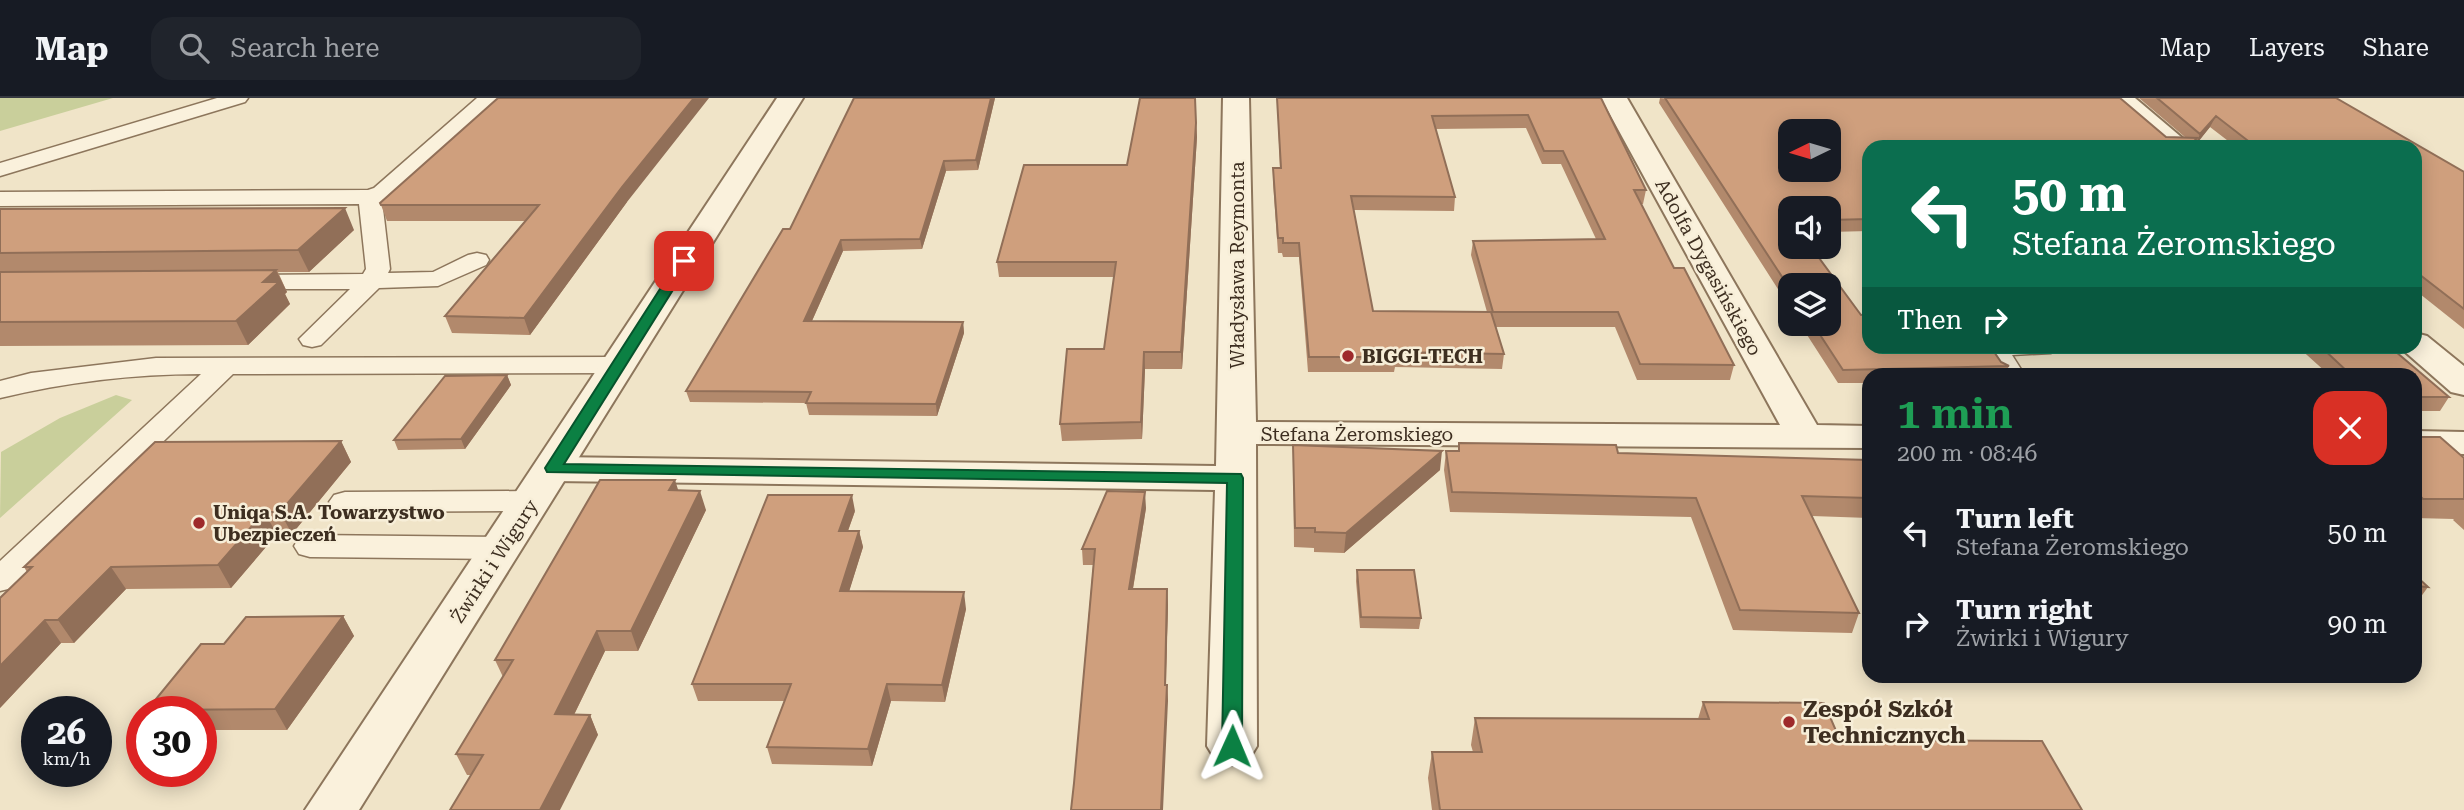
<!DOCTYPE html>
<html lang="en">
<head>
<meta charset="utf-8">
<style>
  :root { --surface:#171b24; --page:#20242c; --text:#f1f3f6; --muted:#9ea1a6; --line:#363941 }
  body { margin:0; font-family:"Roboto Serif",serif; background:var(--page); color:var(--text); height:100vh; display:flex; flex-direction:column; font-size:26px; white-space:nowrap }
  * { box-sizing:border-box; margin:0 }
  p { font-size:23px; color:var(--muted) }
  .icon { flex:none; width:38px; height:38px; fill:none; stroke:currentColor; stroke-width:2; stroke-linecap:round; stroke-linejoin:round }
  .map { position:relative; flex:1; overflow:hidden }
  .details { position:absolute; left:1862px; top:270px; width:560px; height:315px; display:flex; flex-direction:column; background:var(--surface); border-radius:21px; box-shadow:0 4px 18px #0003 }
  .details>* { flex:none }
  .guide { position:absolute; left:1862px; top:42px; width:560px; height:214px; border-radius:21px; box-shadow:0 4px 18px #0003; background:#0b6e4f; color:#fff; overflow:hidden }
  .needle { width:46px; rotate:265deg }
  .tools { position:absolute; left:1778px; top:21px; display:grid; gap:14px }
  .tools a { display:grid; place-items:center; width:63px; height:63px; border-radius:14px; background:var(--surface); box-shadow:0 4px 18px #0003; font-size:35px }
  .speed { position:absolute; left:21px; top:598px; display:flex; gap:14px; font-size:35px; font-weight:700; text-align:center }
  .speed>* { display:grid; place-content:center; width:91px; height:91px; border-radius:50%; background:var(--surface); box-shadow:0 4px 18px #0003; line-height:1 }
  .speed small { font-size:18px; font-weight:400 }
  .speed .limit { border:10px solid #d22; background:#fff; color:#111 }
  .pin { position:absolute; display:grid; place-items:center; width:60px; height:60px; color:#fff; margin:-30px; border-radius:14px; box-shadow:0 4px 10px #0006 }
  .me { position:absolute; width:77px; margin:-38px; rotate:1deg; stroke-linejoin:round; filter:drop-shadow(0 0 5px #0008) }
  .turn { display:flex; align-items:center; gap:24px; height:147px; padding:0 35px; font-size:32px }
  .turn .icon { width:91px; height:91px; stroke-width:2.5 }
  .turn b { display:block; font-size:49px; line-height:60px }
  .then { display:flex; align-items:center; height:66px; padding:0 35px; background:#0003; gap:14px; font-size:26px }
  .round { display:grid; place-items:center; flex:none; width:74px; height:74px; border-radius:21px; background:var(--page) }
  .head { display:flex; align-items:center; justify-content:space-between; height:119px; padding:0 35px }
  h1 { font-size:42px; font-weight:600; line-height:52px; color:#1e9e55 }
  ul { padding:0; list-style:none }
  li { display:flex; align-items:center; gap:21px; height:91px; padding:0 35px }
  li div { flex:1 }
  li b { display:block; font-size:26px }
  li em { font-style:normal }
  header { display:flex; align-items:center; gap:42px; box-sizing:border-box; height:98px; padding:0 35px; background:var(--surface); border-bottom:2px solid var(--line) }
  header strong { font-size:33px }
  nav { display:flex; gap:38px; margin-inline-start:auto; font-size:24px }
  .search { width:490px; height:63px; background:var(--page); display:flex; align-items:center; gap:18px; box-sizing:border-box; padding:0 24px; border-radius:21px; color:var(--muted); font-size:26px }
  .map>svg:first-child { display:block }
  .green { fill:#c9cf9b }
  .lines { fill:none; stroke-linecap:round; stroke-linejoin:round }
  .service-casing { stroke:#8d765c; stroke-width:3 }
  .minor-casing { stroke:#8d765c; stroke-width:4 }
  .tertiary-casing { stroke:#8d765c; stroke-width:4 }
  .service { fill:#faf1dc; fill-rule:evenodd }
  .minor { fill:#faf1dc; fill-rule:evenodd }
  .tertiary { fill:#faf1dc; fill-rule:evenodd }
  .wall { fill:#b2896c; fill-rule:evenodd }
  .shaded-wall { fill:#916f58 }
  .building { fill:#cf9f7d; stroke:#916f58; stroke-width:2; fill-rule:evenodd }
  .route { fill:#0b8043; stroke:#07532c; stroke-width:2 }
  .poi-dot { fill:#9e2a2b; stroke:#f7eed8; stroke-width:2.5 }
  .labels { text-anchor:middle; stroke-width:5; stroke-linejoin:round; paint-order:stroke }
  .street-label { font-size:19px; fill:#3d2e20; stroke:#f7eed8 }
  .poi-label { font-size:19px; font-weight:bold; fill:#3d2e20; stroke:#f7eed8; text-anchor:start }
  .near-poi-label { font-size:23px; font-weight:bold; fill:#3d2e20; stroke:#f7eed8; text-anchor:start }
</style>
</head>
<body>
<header>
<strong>Map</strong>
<div class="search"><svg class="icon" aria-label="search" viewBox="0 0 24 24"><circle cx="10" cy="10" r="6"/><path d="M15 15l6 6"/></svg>Search here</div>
<nav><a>Map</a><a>Layers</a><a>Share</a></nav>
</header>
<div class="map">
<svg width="2464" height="712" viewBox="0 0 2464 712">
  <rect width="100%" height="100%" fill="#f0e4c8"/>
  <path class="green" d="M0 0H113L0 33Z
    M116 297 132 302 0 420 1 354 60 320Z"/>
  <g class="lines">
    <g class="service-casing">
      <path id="service" d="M217 0H248L245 4 0 78V65Z
        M477 0H499L390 100 382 102 390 171 388 175 433 174 468 157 477 155 486 157 489 162 486 167 438 188 379 190 321 247 312 249 303 247 299 241 350 191H242L233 189 230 184 233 179 242 177 363 176 366 171 359 106 0 108V94L368 92 374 90Z
        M1987 248H2055V249L2051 255 2012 257 2024 276H1998L1984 254Z
        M617 259 627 261 631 267 627 273 617 275 233 276 12 490 0 493V463L201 276C134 276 66 284 0 300V283L31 275 156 260Z
        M532 393 543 396 548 403 543 410 532 413 345 414 334 411 329 404 334 397 345 394Z
        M310 437 502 439 513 442 518 450 513 458 502 461 310 459 299 456 294 448 299 440Z"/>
    </g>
    <g class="minor-casing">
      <path id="minor" d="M1223 0H1249L1256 324 1780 327 1601 0H1627L1817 327 1869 328V350L1256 346 1257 648 1249 661 1232 667 1215 661 1207 648 1215 392 553 383 539 379 533 371 539 363 553 359 1216 368Z
        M2415 333 2464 334V356L2415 355Z"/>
    </g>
    <g class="tertiary-casing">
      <path id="tertiary" d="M777 0H803L359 712H305Z
        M2107 0H2135L2193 49H2163Z
        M2415 235 2427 238 2464 268V297L2451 294 2403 252 2400 248H2415Z"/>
    </g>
    <use href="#service" class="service"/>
    <use href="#minor" class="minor"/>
    <use href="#tertiary" class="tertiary"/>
  </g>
  <path class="wall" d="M995 0 978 72 946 73 922 151 843 153 812 223 963 224 964 235 937 318 809 317 806 305 690 304 686 293 790 131Z
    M1277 0H1601L1646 92 1643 106H1641L1674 170 1734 267 1730 282H1637L1615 229H1496L1504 256 1502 271 1395 269 1394 274H1308L1299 159H1283L1282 155H1278L1273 84V70H1280ZM1526 30 1542 66H1561L1596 141 1473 143 1471 157 1487 214 1373 213 1354 112 1454 113 1455 99 1435 31Z
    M1660 0 2166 39 2186 40 2139 0H2336L2464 74V231L2415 192V49H2236L2210 29 2193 49H1869V133L1829 134V110H1790V149L1861 217 2001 264 2009 268 2005 276H1869V285H1838L1800 226H1829L1790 187V210L1659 5Z
    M1196 25 1197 39 1182 271H1145L1142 341 1062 343 1060 326 1104 251 1114 179H999L997 164Z
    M627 104 530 237 452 235 445 218 525 123H387L381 107Z
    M0 111 354 132 309 174H278L287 194 285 196 290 206 248 247 0 248Z
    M2297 248H2389L2449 299 2440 313H2415V276H2328Z
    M507 277 511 287 465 351 398 352 394 342Z
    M2415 339 2464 360V432L2453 422 2454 421 2415 420Z
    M341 343 351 364 292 436H277L231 490 126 491 74 545H61L0 610 27 474 24 469Z
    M1459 345 1618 355 1869 362V420L1812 418 1859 515 1852 535 1733 532 1691 419 1450 414 1444 372 1446 353H1458Z
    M1293 347 1440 372 1344 455 1314 454V450L1294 449Z
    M678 392 706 412 638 553H605L574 617H590L598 637 471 677H467L456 656 503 579 495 562Z
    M1146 410 1133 491H1167L1168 507 1166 587H1167L1168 603 1074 685 1093 467H1083L1082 451Z
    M855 413 848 433H859L863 449 849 493 966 511 945 604 891 603 872 668 772 666 767 649 784 603H698L692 586Z
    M1357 472 1421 520 1419 531 1360 530 1356 483Z
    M2415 477 2428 489 2420 500H2415Z
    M343 518 354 538 287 632H201V614H149L147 612 224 546Z
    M1703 604 1840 642 2082 712H1432L1428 680 1432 654H1473L1471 647 1475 620 1698 621Z"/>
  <path class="shaded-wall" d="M694 0H709L627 104 530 237 524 220 622 89Z
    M991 0H995L978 72 976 62Z
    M2216 18 2210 29 2195 48 2200 36Z
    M1196 25 1197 39 1182 271 1181 254Z
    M944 63 946 73 922 151 920 141Z
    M345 110 354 132 309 174 298 152Z
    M841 142 843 153 807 234 804 223Z
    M276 172 287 194 285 196 290 206 248 247 236 223 263 184Z
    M963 224 964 235 937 318 936 306Z
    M1144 254 1145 271 1142 341 1141 324Z
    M507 277 511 287 465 351 461 341Z
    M341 343 351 364 292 436 280 414Z
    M1442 353 1440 372 1344 455 1346 435Z
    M675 382 681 401 669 392Z
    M700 393 706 412 638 553 631 533Z
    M1145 394 1146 410 1130 508 1129 491Z
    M852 397 855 413 842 449 839 433Z
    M264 414 277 436 231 490 218 467Z
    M859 433 863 449 844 510 840 493Z
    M111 469 126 491 74 545 58 522Z
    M1167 491 1168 507 1165 603V587Z
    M964 494 966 511 945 604 942 587Z
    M343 518 354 538 287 632 275 611Z
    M45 522 61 545 0 610V568Z
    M597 533 605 553 564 637 555 616Z
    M887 586 891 603 872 668 868 651Z
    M1167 587 1168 603 1163 712H1161Z
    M590 617 598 637 560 712H540Z"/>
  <path class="building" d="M498 0H694L622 89 524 220 445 218 539 107H381L380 105Z
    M854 0H991L976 62 944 63 920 141 841 142 804 223 963 224 936 306 806 305 811 294 686 293 783 131H790Z
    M1140 0H1195L1196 25 1181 254H1144L1141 324 1060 326 1067 251H1104L1116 164H997L1024 67H1127Z
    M1277 0H1601L1646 92H1634L1674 170H1684L1734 267 1640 266 1618 214H1493L1473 143 1605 141 1563 53H1544L1528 17 1432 18 1455 99 1351 98 1373 213 1491 214 1504 256 1395 254V259H1309L1299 145H1283V140H1278L1273 70H1281Z
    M1665 0H2120L2166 39 2197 40 2189 49H1869V121L1829 122V110H1790V149H1811L1861 217 1869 216V248H1990L2001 264 2009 268 1843 272 1813 226H1829V187H1790V191ZM1790 33H1829V72H1790Z
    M2157 0H2336L2464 74V211L2415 173V49H2256L2216 18 2200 36Z
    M345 110 298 152 0 155V111Z
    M276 172 263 184H279L236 223 0 224V174Z
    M2320 248H2389L2449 299H2415V276H2350Z
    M507 277 461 341 394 342 445 278Z
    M2415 339H2440L2464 360V401H2423L2415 393Z
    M341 343 280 414H264L218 467 111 469 58 522H45L0 568V500L32 469H24L155 344Z
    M1459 345 1616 347 1618 355 1869 362V400L1802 398 1859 515 1740 512 1696 400 1452 394 1446 353H1459Z
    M1293 347 1442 353 1346 435 1315 434V430H1295Z
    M600 382H675L669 392 700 393 631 533H597L555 616 590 617 540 712H450L483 657 456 656 513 562H495Z
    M1107 393 1145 394 1129 491H1167L1165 587H1167L1161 712H1071L1074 685 1095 451H1082Z
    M768 397H852L839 433H859L840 493 964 494 942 587 887 586 868 651 767 649 791 586H692Z
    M1357 472H1414L1421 520 1361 519Z
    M2415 477 2428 489 2415 488Z
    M343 518 275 611 147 612 201 546H224L246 519Z
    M1703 604 1824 605 1840 642 2042 643 2082 712H1440L1432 654H1482L1475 620 1709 621Z"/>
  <path class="route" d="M684 159 691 163 564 366 1241 376 1243 380 1242 648 1239 653 1232 655 1225 653 1222 648 1227 385 547 374 545 370 678 163Z"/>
  <g class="poi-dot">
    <circle cx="1348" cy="258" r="7"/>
    <circle cx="199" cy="425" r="7"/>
    <circle cx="1789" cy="624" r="7"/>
  </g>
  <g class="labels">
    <g class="street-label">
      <text transform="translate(1237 167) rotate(-90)" y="7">Władysława Reymonta</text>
      <text transform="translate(1709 169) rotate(61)" y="7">Adolfa Dygasińskiego</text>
      <text x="1357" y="343">Stefana Żeromskiego</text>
      <text transform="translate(494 463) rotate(-57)" y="7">Żwirki i Wigury</text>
    </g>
    <g class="poi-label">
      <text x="1362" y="265">BIGGI-TECH</text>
      <text x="213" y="421">Uniqa S.A. Towarzystwo<tspan x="213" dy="22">Ubezpieczeń</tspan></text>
    </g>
    <g class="near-poi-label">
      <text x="1803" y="619">Zespół Szkół<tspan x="1803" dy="26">Technicznych</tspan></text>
    </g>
  </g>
</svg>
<div class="tools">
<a><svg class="needle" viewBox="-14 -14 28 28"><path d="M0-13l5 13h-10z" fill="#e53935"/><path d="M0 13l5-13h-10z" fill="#9ea1a6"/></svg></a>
<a><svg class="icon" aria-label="sound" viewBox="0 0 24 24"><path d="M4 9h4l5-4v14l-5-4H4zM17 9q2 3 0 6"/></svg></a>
<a><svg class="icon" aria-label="layers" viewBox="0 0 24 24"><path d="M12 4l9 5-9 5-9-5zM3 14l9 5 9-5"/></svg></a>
</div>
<div class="speed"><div>26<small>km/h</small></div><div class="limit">30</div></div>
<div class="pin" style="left:684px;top:163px;background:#d93025"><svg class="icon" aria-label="arrive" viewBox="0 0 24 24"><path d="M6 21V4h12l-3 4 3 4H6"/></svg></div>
<svg class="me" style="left:1232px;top:648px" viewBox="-20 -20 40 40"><path d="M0-17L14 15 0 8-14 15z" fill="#0b8043" stroke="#fff" stroke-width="4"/></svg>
<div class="guide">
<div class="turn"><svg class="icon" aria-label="left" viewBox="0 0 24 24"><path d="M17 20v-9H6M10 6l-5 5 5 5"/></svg><div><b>50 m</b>Stefana Żeromskiego</div></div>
<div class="then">Then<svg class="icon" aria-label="right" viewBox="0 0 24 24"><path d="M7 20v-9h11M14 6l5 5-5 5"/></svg></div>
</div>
<section class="details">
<div class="head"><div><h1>1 min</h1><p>200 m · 08:46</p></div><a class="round" style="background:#d93025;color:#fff"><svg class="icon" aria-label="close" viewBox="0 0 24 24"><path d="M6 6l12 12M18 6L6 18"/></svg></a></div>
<ul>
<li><svg class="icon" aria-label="left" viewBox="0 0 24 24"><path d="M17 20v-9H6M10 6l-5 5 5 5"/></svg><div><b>Turn left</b><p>Stefana Żeromskiego</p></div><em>50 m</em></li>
<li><svg class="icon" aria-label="right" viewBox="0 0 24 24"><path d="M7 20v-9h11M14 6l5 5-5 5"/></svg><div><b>Turn right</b><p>Żwirki i Wigury</p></div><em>90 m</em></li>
</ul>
</section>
</div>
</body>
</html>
